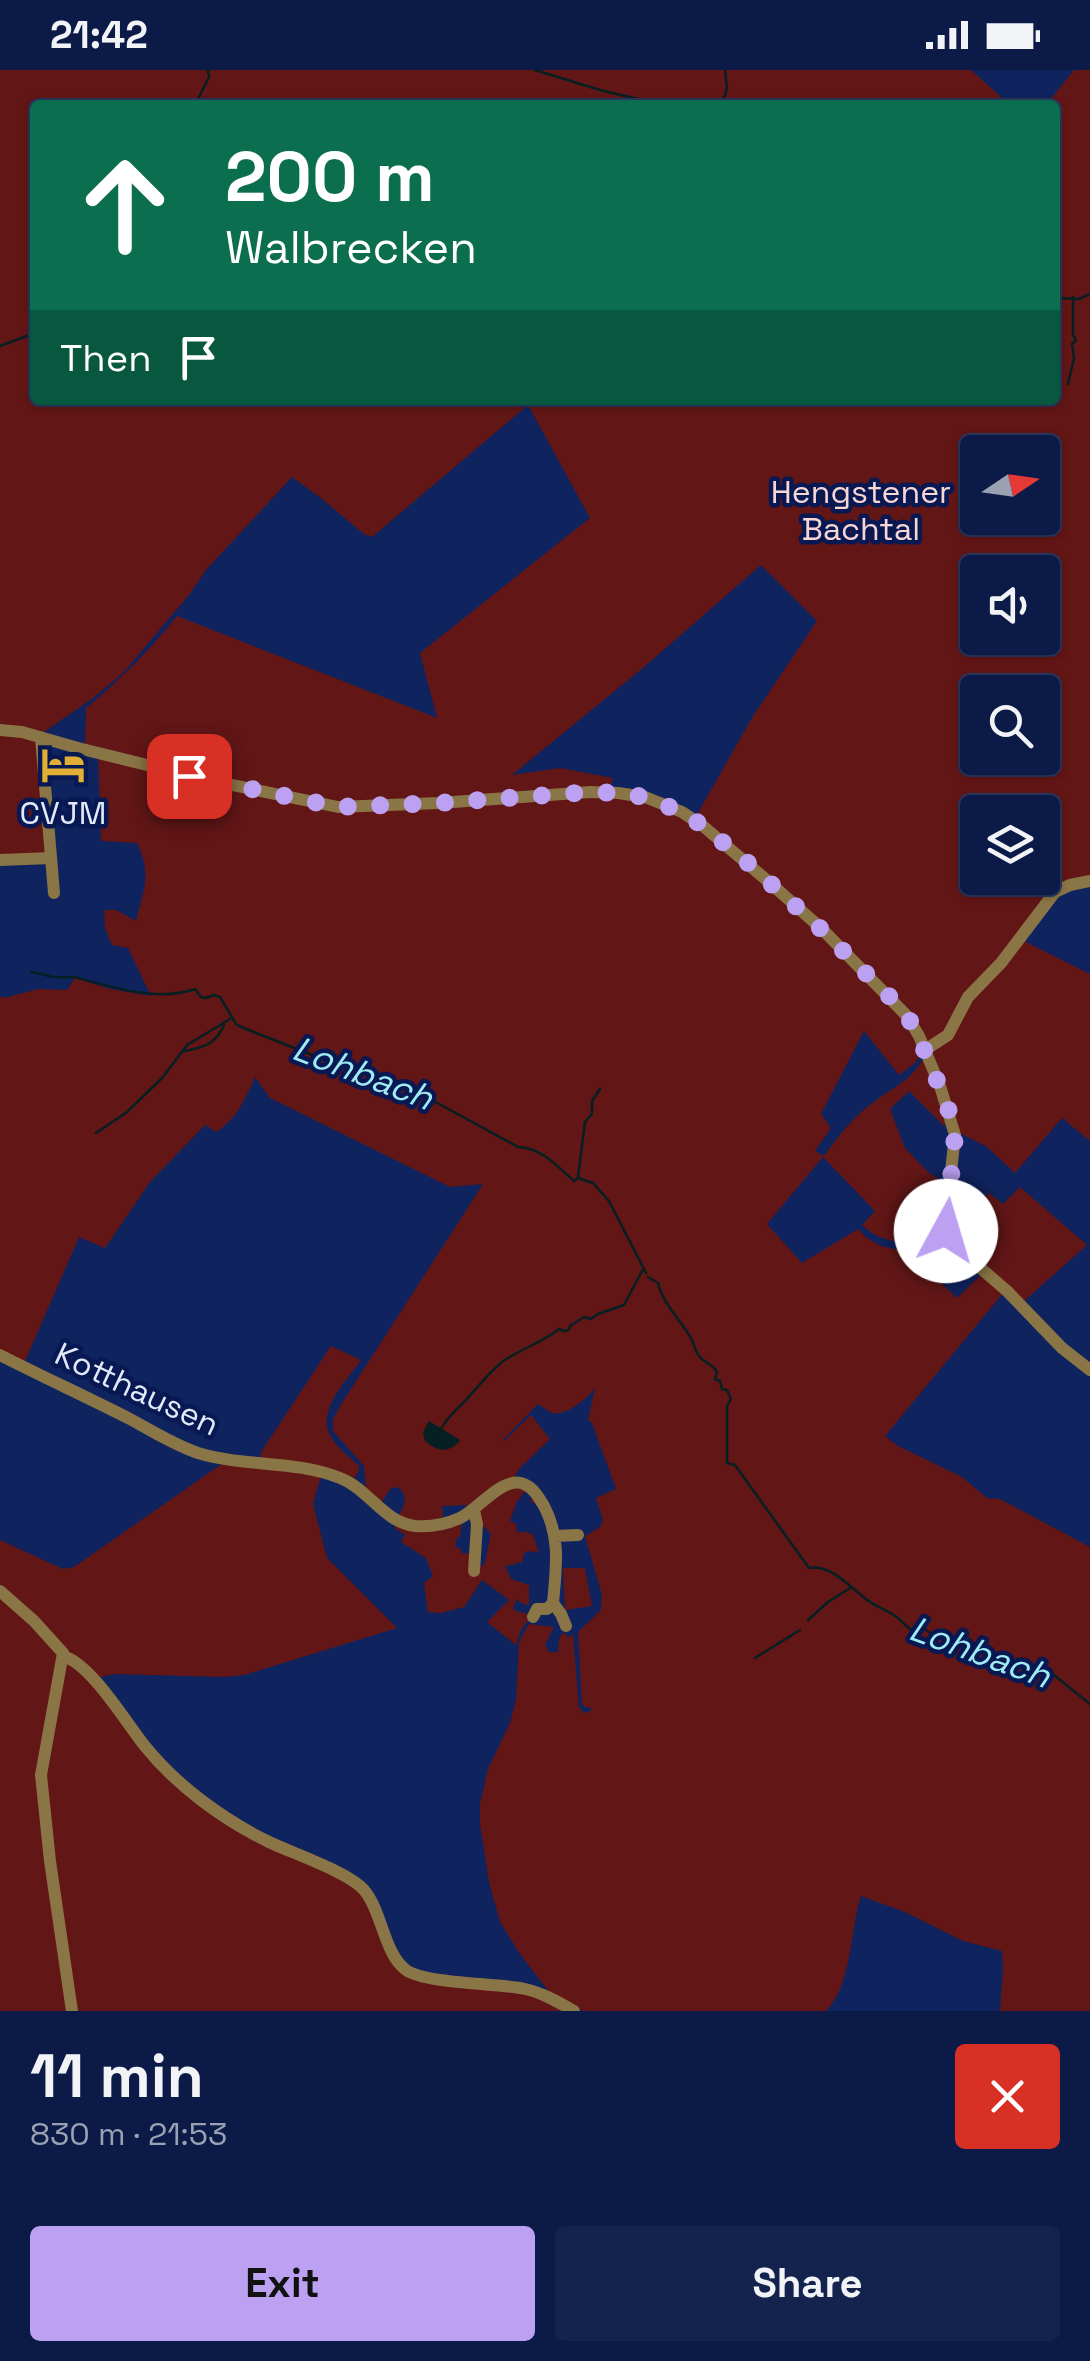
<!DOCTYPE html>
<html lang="en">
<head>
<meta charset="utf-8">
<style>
  :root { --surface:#0b1a46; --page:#14234d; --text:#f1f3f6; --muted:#9aa1b3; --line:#2b385f; --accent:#bca0f2 }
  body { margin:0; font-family:"Space Grotesk",sans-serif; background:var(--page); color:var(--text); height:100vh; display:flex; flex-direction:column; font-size:38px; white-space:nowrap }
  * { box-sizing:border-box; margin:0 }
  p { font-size:32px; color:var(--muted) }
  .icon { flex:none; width:55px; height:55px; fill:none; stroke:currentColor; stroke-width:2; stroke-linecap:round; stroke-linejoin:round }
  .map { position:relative; height:1941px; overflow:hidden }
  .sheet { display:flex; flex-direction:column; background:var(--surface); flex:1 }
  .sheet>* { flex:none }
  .guide { position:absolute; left:30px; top:30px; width:1030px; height:305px; border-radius:10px; box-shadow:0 2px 8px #0004,0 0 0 2px var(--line); background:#0b6e4f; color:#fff; overflow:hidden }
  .needle { width:65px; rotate:77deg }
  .tools { position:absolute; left:960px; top:365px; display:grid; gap:20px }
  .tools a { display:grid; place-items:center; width:100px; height:100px; border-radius:10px; background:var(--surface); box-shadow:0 2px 8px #0004,0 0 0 2px var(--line); font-size:50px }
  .pin { position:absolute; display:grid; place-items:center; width:85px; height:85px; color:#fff; margin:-42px; border-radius:20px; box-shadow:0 5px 15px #0006 }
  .me { position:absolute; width:110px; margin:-55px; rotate:6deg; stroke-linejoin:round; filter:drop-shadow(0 0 8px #0008) }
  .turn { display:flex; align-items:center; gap:35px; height:210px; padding:0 30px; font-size:45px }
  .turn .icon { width:130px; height:130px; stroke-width:2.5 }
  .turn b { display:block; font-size:70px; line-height:85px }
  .then { display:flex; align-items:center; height:95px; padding:0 30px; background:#0003; gap:20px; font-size:38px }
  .round { display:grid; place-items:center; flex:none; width:105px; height:105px; border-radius:10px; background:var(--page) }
  .overview { display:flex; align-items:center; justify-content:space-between; height:170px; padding:0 30px }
  h1 { font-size:60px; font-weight:700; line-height:75px }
  .cta { display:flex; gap:20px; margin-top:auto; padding:20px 30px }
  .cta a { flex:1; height:115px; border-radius:10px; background:var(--accent); color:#111; font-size:40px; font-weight:700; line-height:115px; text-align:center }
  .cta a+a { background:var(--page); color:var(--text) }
  .status { display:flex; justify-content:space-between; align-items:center; height:70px; padding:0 50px; background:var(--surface); direction:ltr }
  .status svg { height:28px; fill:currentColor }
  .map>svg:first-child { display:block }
  .green { fill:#621616; fill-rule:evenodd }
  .water { fill:#061f22 }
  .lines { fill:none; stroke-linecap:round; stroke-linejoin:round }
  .stream { stroke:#061f22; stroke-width:2.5 }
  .minor { stroke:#8a7546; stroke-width:12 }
  .route { stroke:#bca0f2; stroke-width:18; stroke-dasharray:0 32.4 }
  .labels { text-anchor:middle; stroke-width:9; stroke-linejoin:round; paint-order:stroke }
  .park-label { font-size:32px; fill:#f7d6d3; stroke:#071853 }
  .poi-label { font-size:32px; fill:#e2e9f8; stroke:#071853 }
  .street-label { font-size:32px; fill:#e2e9f8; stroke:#071853 }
  .water-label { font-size:35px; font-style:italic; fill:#a0ebf3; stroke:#071853 }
</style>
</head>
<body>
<div class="status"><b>21:42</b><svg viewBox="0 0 49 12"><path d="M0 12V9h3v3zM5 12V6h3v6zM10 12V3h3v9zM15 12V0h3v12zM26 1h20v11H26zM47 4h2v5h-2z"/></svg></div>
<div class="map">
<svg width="1090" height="1941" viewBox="0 0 1090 1941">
  <rect width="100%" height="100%" fill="#0f235e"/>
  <path class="green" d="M0 0H971L1010 35H35V330H1055V35H1046L1074 0H1090V814L1054 827 1022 870 1090 904V1071L1062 1048 1015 1103 987 1077 960 1063 945 1014 924 980 915 993 899 1005 864 961 821 1044 831 1058 815 1081 824 1086C839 1065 853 1047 874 1032 896 1015 908 1013 924 988L951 1047 944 1056 909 1021 890 1039 905 1078 929 1103 950 1116 944 1160C915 1173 888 1179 862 1155L875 1141 823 1087 767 1154 802 1193 858 1159 867 1168 881 1176 908 1182 957 1228 983 1203 1004 1222 885 1366 898 1376 962 1407 987 1428 1000 1429 1090 1477V1941H1000L1003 1898 1002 1881 963 1871 905 1842 861 1826C850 1860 852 1915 826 1941H583L550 1923 520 1884 500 1852 489 1812 480 1754V1734L488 1699 510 1653 516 1630 519 1572 529 1554 554 1557 545 1575 549 1582H558L559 1569 562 1564 565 1563 567 1567 573 1565 579 1637 584 1643 591 1641V1638L585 1637 582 1634 578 1562 601 1540 602 1525 585 1466 600 1457 603 1450 596 1428 616 1419 592 1353 588 1350 595 1318C589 1327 567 1346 552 1343 552 1343 539 1335 538 1334L503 1370 504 1371 531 1345 550 1369 520 1398 512 1410 469 1439 466 1435 442 1436 443 1449 423 1453 399 1446C404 1435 410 1425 397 1417L390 1419 381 1433 366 1418 364 1396 333 1361V1349L342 1333 483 1114 450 1117 270 1028 255 1007C245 1029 237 1049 216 1062L205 1055 150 1112 105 1178 79 1167 23 1296 0 1284V926L4 928 38 919 67 920 75 908 110 919 151 926 128 878 112 875 105 858 104 840H116L136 851C144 819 152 804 137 773L101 771 98 684 85 677 86 638C120 610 149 581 177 546L437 648 420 583 590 448 528 335 372 467 364 464 322 429 292 407 206 500 189 525 123 603 93 628 44 662 51 788 0 784ZM978 382H1042V448H978ZM761 495 817 551 753 646 694 750 648 731 607 725 613 708 560 698 512 705 644 597ZM978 502H1042V568H978ZM978 622H1042V688H978ZM978 742H1042V808H978Z
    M1020 1117 1087 1175 1023 1232 956 1170 953 1155 957 1125 975 1138 989 1123 1003 1134Z
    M331 1276 361 1290C347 1310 315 1342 331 1367 337 1378 350 1387 359 1396V1400L354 1409 261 1388V1382Z
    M226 1391 321 1406 313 1434 327 1488 397 1558 244 1605 224 1607 114 1604 101 1607 97 1611 0 1521V1470L63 1499 74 1497Z
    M515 1415 527 1418 542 1436 531 1432 532 1425 523 1422 520 1429 517 1431 510 1451 516 1454 517 1462H527L533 1465 539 1483 531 1481 524 1483 522 1493 517 1492 516 1494 505 1496 511 1509 529 1515V1535L521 1533 517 1529 513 1538 516 1541 528 1544 529 1541 533 1544 521 1560 516 1575 487 1552 509 1530 482 1510 464 1537 441 1543 428 1542 424 1513 433 1506 426 1488 401 1472 405 1465 396 1459 391 1450C410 1457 426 1459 446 1455L449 1460 450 1454 462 1451 460 1467H457L455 1477 461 1479V1483L472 1484 473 1492 470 1504 472 1505 485 1493 491 1463 487 1461V1458L480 1456 479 1437 508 1417Z
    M563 1498H585L592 1536 565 1540Z
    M0 1528 90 1609 93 1616 95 1614 163 1700 189 1721 254 1766 330 1800 357 1815 372 1837 399 1898 422 1908 528 1920 569 1941H75L45 1720V1692L58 1627 51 1630 39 1690 38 1720 68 1941H0Z"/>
  <path class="water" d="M429 1351 460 1370 459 1372C446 1384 438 1381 425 1371L423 1362Z"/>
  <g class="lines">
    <path class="stream" d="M535 0 600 20 663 35
      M725 0 727 18 723 32 725 35
      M195 35 209 7 208 0
      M1055 233 1060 228 1079 229 1090 224
      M0 276 35 263
      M1068 314 1074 288 1072 274 1076 270 1073 265V227
      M31 902C39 903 47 906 55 907 63 908 71 906 78 908 115 918 158 932 195 919L201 927 206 928 214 925 220 927 236 954 241 957 351 1000 373 1002 397 1011 518 1077C542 1078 557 1096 574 1111L578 1108 593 1113 609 1131 646 1203
      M184 981C203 978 216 974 224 955
      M96 1063 127 1042 163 1007 187 975 230 949
      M578 1107 585 1052 592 1044V1031L600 1019
      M648 1207 658 1213C663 1234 681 1250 692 1270 694 1275 695 1281 699 1286 705 1294 712 1293 717 1302L715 1309 720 1311 722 1319 727 1320 731 1329 727 1336V1393L735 1395 809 1498C833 1494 852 1520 870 1532 879 1538 890 1541 898 1548 905 1554 908 1559 916 1563L922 1557 937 1568 942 1564H946L967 1581 980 1582 994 1588 1022 1593 1035 1600 1044 1597 1090 1634
      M441 1359C447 1348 454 1342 462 1334 476 1320 487 1304 502 1292 520 1279 542 1273 559 1259L564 1261 569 1260 570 1256 584 1247 591 1249 598 1244 624 1235 642 1201
      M808 1550 828 1532 850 1518
      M755 1588 800 1560"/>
    <path class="minor" d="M0 660 22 662 78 678 208 710 338 737 439 733 591 722 618 723 645 727 682 742 703 756 769 812 823 860 907 946 919 966 940 1016 955 1065 945 1157 947 1166 955 1176 1007 1221 1062 1278 1090 1300
      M41 668 54 823
      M0 790 51 788
      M925 980 948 965 968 927 1001 893 1055 822 1070 815 1090 811
      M0 1285C43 1307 87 1327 130 1349 152 1361 174 1375 198 1383 244 1397 295 1390 340 1408 369 1419 383 1452 415 1456 430 1457 447 1454 460 1448 478 1440 503 1405 524 1414 534 1418 539 1428 544 1436 561 1468 556 1498 553 1533L561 1544 566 1556
      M474 1440 477 1454 474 1501
      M555 1466 578 1465
      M0 1521 34 1551 63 1583 41 1705 50 1791 72 1941
      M533 1547 537 1539H547L553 1533
      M63 1586C91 1594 125 1651 144 1675 176 1715 222 1749 269 1772 292 1783 348 1802 364 1820 382 1841 384 1884 406 1900 426 1914 497 1913 525 1919 543 1923 558 1932 574 1941"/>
  </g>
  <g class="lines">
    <path class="route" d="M189 706 338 737 439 733 590 722 618 723 645 727 682 742 703 756 747 792 822 860 894 931 914 956 947 1034 955 1065 946 1161"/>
  </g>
  <defs>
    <g id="hotel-bare" transform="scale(3.45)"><path d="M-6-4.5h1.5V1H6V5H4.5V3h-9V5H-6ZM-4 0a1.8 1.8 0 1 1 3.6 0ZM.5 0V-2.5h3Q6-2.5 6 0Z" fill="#e1af34" stroke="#071853" stroke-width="2.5" paint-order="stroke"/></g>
  </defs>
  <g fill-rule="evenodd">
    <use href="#hotel-bare" x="63" y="695"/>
  </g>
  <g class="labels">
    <g class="park-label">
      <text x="861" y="433">Hengstener<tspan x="861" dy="37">Bachtal</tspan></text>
    </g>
    <g class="poi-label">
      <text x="63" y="754">CVJM</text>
    </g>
    <g class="street-label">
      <text transform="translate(137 1319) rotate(25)" y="11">Kotthausen</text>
    </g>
    <g class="water-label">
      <text transform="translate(363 1003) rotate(21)" y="12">Lohbach</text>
      <text transform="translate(980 1582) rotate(20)" y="12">Lohbach</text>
    </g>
  </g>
</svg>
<div class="tools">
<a><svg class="needle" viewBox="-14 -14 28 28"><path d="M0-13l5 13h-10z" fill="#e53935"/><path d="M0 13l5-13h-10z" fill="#9aa1b3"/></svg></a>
<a><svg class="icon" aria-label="sound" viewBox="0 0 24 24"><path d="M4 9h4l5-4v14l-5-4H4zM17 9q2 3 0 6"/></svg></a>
<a><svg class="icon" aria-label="search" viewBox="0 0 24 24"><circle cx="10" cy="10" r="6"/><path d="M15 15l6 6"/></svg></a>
<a><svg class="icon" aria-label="layers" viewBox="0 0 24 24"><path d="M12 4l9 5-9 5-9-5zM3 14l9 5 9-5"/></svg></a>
</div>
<div class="pin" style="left:189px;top:706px;background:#d93025"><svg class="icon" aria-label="arrive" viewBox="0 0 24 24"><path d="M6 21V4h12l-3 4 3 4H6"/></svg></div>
<svg class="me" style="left:946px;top:1161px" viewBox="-20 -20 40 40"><circle r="19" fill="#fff"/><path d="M0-13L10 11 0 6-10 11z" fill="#bca0f2"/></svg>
<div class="guide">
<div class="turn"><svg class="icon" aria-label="ahead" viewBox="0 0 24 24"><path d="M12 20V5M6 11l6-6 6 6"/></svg><div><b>200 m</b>Walbrecken</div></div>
<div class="then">Then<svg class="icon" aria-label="arrive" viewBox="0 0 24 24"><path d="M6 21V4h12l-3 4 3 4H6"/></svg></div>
</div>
</div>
<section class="sheet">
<div class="overview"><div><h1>11 min</h1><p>830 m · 21:53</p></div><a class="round" style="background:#d93025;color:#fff"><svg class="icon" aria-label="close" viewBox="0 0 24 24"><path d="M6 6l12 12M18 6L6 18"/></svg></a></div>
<div class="cta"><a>Exit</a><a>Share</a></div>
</section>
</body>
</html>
